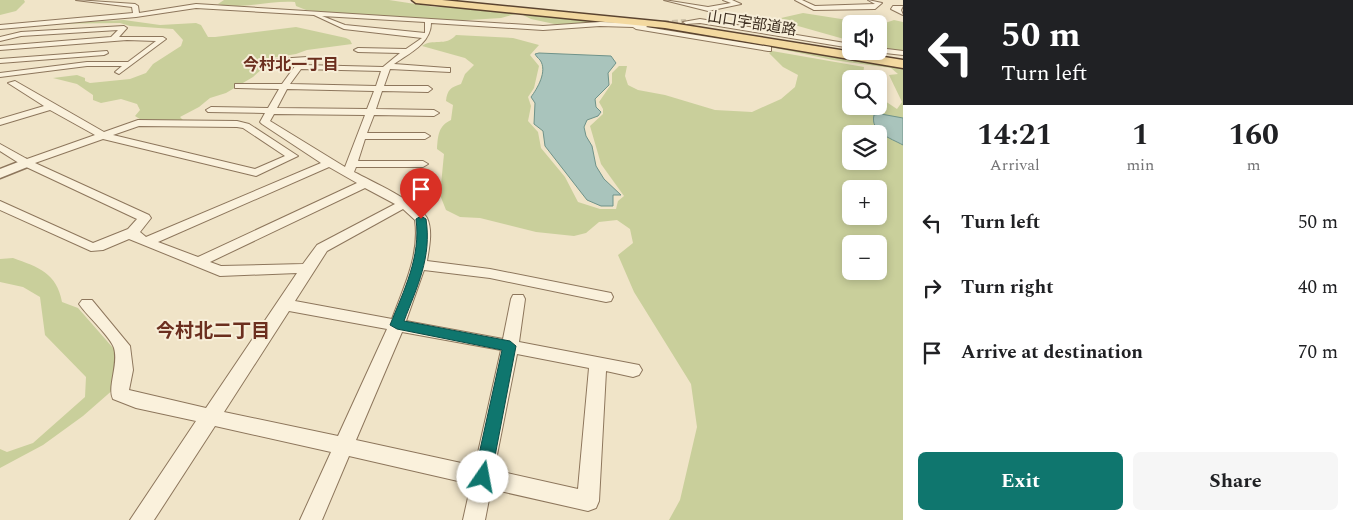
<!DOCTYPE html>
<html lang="en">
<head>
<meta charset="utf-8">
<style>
  :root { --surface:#fff; --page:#f6f6f6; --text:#202124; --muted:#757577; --accent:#0f766e }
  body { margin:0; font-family:Spectral,"Noto Sans JP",serif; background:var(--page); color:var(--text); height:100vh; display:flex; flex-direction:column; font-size:19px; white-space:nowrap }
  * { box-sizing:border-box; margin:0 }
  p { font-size:16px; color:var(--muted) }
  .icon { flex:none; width:28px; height:28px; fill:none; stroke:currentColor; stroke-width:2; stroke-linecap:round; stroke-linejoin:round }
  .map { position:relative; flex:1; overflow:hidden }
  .details { display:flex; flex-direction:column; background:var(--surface); width:450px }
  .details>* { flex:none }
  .banner { background:#202124; color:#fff; overflow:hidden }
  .controls { position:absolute; left:842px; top:15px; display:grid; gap:10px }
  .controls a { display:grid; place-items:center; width:45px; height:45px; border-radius:8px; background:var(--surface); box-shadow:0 2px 8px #0003; font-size:25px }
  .pin { position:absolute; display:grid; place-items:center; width:42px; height:42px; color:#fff; margin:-51px -21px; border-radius:50% 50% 50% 0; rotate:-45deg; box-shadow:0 0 5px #0007 }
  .pin .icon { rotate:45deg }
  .me { position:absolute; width:55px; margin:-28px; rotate:12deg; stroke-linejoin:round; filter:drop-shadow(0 0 4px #0008) }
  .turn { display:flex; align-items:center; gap:18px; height:105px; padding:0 15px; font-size:22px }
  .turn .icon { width:65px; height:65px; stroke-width:2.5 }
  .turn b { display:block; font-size:35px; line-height:42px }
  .eta { display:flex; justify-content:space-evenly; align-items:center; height:85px; text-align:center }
  .eta b { font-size:30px; font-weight:700; line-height:35px }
  .button { display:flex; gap:10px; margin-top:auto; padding:10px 15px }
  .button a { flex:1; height:58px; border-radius:8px; background:var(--accent); color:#fff; font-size:20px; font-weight:700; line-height:58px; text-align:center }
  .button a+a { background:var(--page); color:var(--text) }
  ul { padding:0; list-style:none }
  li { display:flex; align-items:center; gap:15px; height:65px; padding:0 15px }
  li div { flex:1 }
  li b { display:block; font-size:19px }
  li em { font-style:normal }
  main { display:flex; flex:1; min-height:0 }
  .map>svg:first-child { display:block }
  .green { fill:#c9cf9b; fill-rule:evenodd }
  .water { fill:#a9c4bc; stroke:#6f938a }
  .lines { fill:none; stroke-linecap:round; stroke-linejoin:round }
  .minor-tunnel { stroke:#ccc0a6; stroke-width:6; stroke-dasharray:6 3; stroke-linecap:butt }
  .minor-casing { stroke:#8d765c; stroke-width:2 }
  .tertiary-casing { stroke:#8d765c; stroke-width:3 }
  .primary-casing { stroke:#5b4430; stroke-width:3 }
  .minor { fill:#faf1dc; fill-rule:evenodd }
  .tertiary { fill:#faf1dc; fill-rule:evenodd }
  .primary { fill:#f3d9a0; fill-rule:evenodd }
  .route { fill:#0f766e; stroke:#0a4d48 }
  .labels { text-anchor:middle; stroke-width:4; stroke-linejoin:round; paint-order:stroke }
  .far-street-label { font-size:15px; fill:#3d2e20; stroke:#f7eed8 }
  .far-neighbourhood-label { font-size:16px; font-weight:bold; fill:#6b2e1e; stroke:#f7eed8 }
  .neighbourhood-label { font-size:19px; font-weight:bold; fill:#6b2e1e; stroke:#f7eed8 }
</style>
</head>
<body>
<main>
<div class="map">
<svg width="903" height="520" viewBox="0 0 903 520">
  <rect width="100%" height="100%" fill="#f0e4c8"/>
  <path class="green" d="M0 0H24L25 2 16 11 0 15Z
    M224 0H389L435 7 458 5 605 20 606 23 559 25 531 19 519 13 501 18 453 21 342 14 306 10 296 6 295 2C269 0 244 10 218 4Z
    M803 13 873 24H851V41L791 24 781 18Z
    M124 20 160 25 196 23 201 25 208 37H215L296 27 346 38 350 40 352 44 307 50 296 54 265 59 262 69 253 77 226 93 210 98 199 107 180 117 183 120 181 122 143 121 135 116 140 110 137 104 121 99 101 103 93 100V95L77 84 53 78 77 75 85 78V81L90 83 130 79 146 73 153 64 181 46 183 40 173 29 130 26 120 23 39 24Z
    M894 20 903 22V52L879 48V25Z
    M662 27 903 68V520H669L680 500 697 427 691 384 634 292 618 255 633 243 630 229 617 220 599 222 586 233 574 236 536 232 480 218 460 217 446 210 440 195 444 154 437 149C438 136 438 126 451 120L453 105 446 101C447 90 451 87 461 84L465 74 474 65 465 58 422 46C432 38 446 47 456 35L513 38 539 45 530 55 539 66 534 88 528 97 531 106 528 121 538 132 541 148 565 177 578 202 600 209H616L618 201 624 196 601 164 590 126 603 114V109L599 102 612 83V73L619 66H627L625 76 628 85 638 90 665 95 715 110 752 112 781 99 795 87 798 75 783 67 769 53 772 51 864 67 863 75 865 79H851V106H879V97L897 109 902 102 889 75 898 74 891 68 833 60 746 42 655 28ZM851 134H879V161H851ZM851 189H879V216H851ZM851 244H879V271H851Z
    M13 258C38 267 57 273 62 302L78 308 128 365 123 381 83 416 43 445 0 468V449L7 452 33 443 85 397 86 377 45 335 40 297 23 287 0 282V259Z"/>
  <path class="water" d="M539 53 611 56 616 63 608 73 609 85 595 99 596 107 601 112 598 116 587 120 584 127 586 136 592 146 596 166 604 179 621 195H613V206H601L587 200 545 146 543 131 534 124 535 103 531 97C537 89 548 71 540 60 538 58 536 56 535 54Z
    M881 114 903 118V145C890 138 870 132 874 115Z"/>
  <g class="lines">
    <path class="minor-tunnel" d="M654 24 686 22"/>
    <g class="minor-casing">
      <path id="minor" d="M76 0 135 4 138 6 139 13 196 4 543 26 600 22 646 23 649 25 646 27 771 47V51H768L636 29 633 27 600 26 543 30 431 23C431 43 410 53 394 64L447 68H450V72L390 69 384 86H428L432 89 428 92 382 91 376 109 434 110 439 113 434 116 374 115 367 133H425L430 136 425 139H365L358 161H423L428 164 423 167H356L354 172C371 181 419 203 427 218 433 231 429 248 427 261L490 269 606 292 611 293 613 297 611 301 606 302 490 278 424 270 406 321 503 339 511 299 513 295H523L525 299 519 342 639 365 642 370 639 375 633 377 606 371 599 501 596 508 588 511 491 489 485 520H463L471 484 349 456 322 520H300L331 452 215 426 154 520H130L196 421 136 408 113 399C107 387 119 364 114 348 111 338 89 317 82 308L79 304 82 300H92L130 346 133 370 129 390 206 408 297 273 220 276 129 239 103 250 91 251 0 210V201L93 243 128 229 137 219 22 165 0 151V144L27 159 95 135 50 110 0 125V119L44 106 8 83 15 81 104 132 138 120 237 121 249 124 298 156 256 176 103 139 35 163 149 215 151 218 140 232 146 237 321 163 262 124 260 122 265 113 208 112 206 110 211 107 268 108 279 89 238 88H235V84H282L298 62 274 63V59H277L307 57 304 65 383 67 400 53 358 52 354 50 358 48 406 49 422 38 344 29 314 15 196 8 136 17 0 29V25L133 13 132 7ZM322 16 425 22V33L345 25ZM301 69 381 71 376 86 290 84ZM287 89 374 91 367 109 277 108ZM274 114 365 115 345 167 270 121ZM139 126 237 127 243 128 285 156 255 169 113 135ZM329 167 357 183 198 257 158 242ZM365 188 395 204 317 245 303 264 221 266 210 262ZM403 209 415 220C420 255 404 286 392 319L295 301 327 251ZM289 311 387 329 338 436 224 412ZM402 332 501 350 475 466 356 440ZM517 354 589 368 578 489 494 470Z
        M664 0 708 7 731 3 723 0H732L741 4 708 11Z
        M795 0H802L815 6 875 4 868 0 882 3 875 9 814 10Z
        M893 6H903L901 10 903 15 891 9Z
        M700 19 851 44V48L700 23 686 24 683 22Z
        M124 26 127 28 119 37H163L166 39 119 74 115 72 122 66H87L0 77V73L87 62H128L156 41 127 40 0 50V46L111 37 118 30 21 36 0 41V37L21 32Z
        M879 48 903 51V55L876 52 879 51Z
        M107 51 108 53 104 55 0 63V59Z"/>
    </g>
    <g class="tertiary-casing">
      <path id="tertiary" d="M26 159 32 163 30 166 0 178V169Z"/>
    </g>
    <g class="primary-casing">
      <path id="primary" d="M412 0H442L665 22 903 60V68L665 28 416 3Z"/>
    </g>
    <use href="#minor" class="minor"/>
    <use href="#tertiary" class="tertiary"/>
    <use href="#primary" class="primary"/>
  </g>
  <path class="route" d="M421 216 426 219C432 257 417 287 404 321L510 341 516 346 491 477 489 483 483 485 477 483 474 477 502 350 397 329 390 325C404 290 421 257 416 219Z"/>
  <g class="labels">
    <g class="far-street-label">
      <text transform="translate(752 23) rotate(9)" y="5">山口宇部道路</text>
    </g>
    <g class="far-neighbourhood-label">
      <text x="291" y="70">今村北一丁目</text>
    </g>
    <g class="neighbourhood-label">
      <text x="213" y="337">今村北二丁目</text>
    </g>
  </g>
</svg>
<div class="controls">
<a><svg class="icon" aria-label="sound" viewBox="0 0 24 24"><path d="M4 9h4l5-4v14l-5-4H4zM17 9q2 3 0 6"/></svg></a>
<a><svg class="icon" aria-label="search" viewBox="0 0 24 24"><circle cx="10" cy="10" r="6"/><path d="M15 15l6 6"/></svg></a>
<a><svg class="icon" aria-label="layers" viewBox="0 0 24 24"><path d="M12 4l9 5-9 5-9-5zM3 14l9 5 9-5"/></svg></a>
<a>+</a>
<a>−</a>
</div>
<div class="pin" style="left:421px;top:219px;background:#d93025"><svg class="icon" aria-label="arrive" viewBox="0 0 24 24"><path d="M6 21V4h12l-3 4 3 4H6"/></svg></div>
<svg class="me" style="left:483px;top:477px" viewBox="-20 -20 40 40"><circle r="19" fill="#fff"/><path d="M0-13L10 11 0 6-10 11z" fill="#0f766e"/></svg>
</div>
<section class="details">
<div class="banner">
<div class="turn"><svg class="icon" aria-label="left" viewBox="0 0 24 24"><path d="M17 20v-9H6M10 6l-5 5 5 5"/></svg><div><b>50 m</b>Turn left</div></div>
</div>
<div class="eta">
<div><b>14:21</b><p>Arrival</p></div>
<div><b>1</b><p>min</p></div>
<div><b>160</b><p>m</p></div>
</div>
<ul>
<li><svg class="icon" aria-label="left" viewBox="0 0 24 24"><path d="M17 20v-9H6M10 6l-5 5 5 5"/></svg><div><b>Turn left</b></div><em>50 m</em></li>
<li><svg class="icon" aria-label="right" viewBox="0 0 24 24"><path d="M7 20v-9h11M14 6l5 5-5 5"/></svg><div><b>Turn right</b></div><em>40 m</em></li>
<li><svg class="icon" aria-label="arrive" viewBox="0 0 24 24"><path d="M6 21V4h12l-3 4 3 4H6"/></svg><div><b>Arrive at destination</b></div><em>70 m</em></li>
</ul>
<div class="button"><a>Exit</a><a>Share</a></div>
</section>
</main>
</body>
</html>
